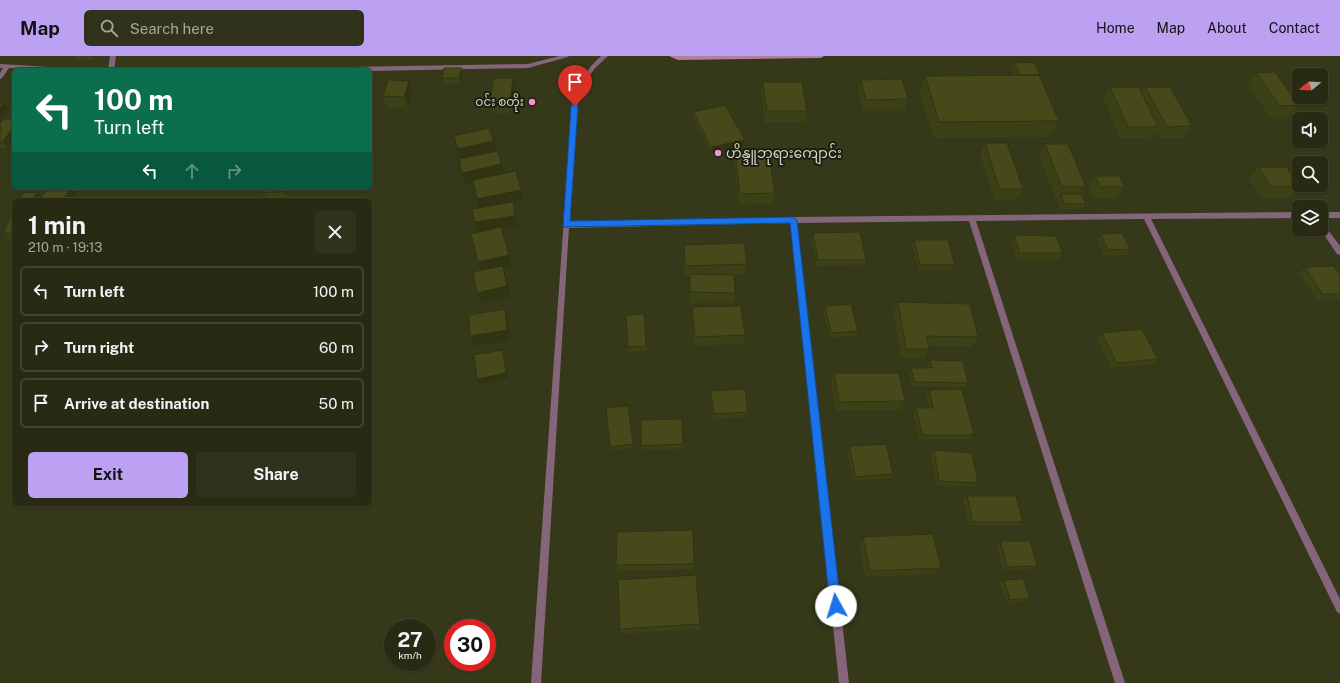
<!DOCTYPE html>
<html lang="en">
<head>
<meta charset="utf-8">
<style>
  :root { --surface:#282a13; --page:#30321c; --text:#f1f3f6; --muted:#a5a7a0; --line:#444633; --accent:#bca0f2 }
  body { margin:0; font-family:"Public Sans","Noto Sans Myanmar",sans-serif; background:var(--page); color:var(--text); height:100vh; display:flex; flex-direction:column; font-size:15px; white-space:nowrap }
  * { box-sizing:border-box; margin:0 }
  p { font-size:13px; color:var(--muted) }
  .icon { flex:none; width:22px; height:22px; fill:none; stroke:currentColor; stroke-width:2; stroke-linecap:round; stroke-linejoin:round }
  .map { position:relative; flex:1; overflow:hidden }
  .panel { position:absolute; left:12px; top:142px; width:360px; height:308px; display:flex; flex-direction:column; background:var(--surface); border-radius:6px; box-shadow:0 1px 3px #0004,0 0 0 1px var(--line) }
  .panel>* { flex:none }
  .top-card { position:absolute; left:12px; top:12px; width:360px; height:122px; border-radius:6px; box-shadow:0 1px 3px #0004,0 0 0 1px var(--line); background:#0b6e4f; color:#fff; overflow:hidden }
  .needle { width:26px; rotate:252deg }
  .fabs { position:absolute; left:1292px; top:12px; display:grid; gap:8px }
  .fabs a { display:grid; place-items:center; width:36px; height:36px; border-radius:6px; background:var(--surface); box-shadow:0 1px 3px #0004,0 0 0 1px var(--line); font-size:20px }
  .speed { position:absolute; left:384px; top:563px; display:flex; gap:8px; font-size:20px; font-weight:700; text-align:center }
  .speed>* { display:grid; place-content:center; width:52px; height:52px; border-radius:50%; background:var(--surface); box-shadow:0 1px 3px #0004,0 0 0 1px var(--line); line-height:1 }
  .speed small { font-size:10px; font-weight:400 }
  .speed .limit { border:6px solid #d22; background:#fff; color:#111 }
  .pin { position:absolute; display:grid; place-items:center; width:34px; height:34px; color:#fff; margin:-41px -17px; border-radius:50% 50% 50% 0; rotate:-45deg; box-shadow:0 0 4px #0007 }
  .pin .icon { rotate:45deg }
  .me { position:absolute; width:44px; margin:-22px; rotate:354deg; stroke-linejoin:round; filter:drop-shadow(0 0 3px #0008) }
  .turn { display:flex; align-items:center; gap:14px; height:84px; padding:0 16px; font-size:18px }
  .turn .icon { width:52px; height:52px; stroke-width:2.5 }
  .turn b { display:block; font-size:28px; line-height:34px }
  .lanes { display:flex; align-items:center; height:38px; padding:0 16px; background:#0003; justify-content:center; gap:20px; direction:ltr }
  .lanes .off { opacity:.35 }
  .round { display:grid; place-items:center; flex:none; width:42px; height:42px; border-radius:6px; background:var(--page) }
  .headline { display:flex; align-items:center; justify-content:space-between; height:68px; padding:0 16px }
  h1 { font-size:24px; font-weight:700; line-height:30px }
  .primary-button { display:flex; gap:8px; margin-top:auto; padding:8px 16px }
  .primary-button a { flex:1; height:46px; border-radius:6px; background:var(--accent); color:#111; font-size:16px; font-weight:700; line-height:46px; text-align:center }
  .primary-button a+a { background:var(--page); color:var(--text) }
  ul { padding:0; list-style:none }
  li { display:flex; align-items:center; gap:12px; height:50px; margin:0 8px 6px; padding:0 8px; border:2px solid var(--line); border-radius:6px }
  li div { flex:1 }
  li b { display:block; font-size:15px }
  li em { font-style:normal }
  header { display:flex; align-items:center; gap:24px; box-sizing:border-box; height:56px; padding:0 20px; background:var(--accent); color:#111 }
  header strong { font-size:19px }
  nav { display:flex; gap:22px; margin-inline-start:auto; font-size:14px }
  .search { width:280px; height:36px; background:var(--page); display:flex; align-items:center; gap:10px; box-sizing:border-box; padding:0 14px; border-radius:6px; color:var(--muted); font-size:15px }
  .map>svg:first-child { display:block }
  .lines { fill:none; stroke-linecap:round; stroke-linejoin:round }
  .minor { fill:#85657a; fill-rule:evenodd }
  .secondary { fill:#b27fa1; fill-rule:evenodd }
  .wall { fill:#3c4016 }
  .shaded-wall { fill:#313412 }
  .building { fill:#464a1a; stroke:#313412 }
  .route { fill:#1a73e8; stroke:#114b97 }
  .poi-dot { fill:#f391d5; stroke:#1c1e10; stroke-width:1.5 }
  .labels { text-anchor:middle; stroke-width:4; stroke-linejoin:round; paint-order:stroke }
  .far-poi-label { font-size:12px; fill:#d4d6c5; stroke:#1c1e10; text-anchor:end }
  .poi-label { font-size:14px; fill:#d4d6c5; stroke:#1c1e10; text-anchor:start }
</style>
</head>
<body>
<header>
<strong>Map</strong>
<div class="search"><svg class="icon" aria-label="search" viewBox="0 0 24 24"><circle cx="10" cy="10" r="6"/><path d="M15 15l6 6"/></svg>Search here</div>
<nav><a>Home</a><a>Map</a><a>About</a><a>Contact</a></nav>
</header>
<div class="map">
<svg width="1340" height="627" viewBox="0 0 1340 627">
  <rect width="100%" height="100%" fill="#353819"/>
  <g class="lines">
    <path class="minor" d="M110 0H116L114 14H108Z
      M559 0H569L568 1 528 12 370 15 284 14 287 12 528 8Z
      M601 0H608L595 12 579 35 570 166 793 161 1299 156V162L1151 163 1340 543V558L1337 556 1144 163 976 165 1125 627H1115L969 165 797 167 849 627H839L790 167 569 172 541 627H531L573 35 591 10Z
      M0 8 66 12 69 14 9 12 2 22 0 23V17L3 12H0Z
      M1321 156H1340V162H1321Z
      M1321 166 1323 167 1340 190V199L1337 198 1320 173Z"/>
    <path class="secondary" d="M669 0H824L821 2 678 4Z"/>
  </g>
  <path class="wall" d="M74 0H99L97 4 78 5Z
    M1014 7 1041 21 1040 22 1059 65 1050 81 933 82 919 36 925 20 1014 19 1011 13Z
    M462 12 463 18 461 28H443L442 22Z
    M1256 17 1299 49 1289 61H1270L1247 28Z
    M861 24 908 43 904 55H863L858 35Z
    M409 25 413 36 408 52H387L383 40Z
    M763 26 807 55 805 66 765 67 762 37Z
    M1110 31 1142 37 1145 31 1192 70 1183 82H1159L1155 76 1150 83 1120 82 1103 42Z
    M516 33 513 57 493 58 490 46Z
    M693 56 745 84 744 89 711 97 693 62Z
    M14 63V84L8 92H0V67Z
    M985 87 1023 133 1016 144H994L980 98Z
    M1045 88 1086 131 1081 138 1086 148 1082 153 1061 154 1057 144 1058 142H1055L1039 100Z
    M735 94 775 137 773 148 739 149 734 105Z
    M1259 111 1299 131 1289 142H1261L1249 122Z
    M1095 120 1125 131 1117 142H1093L1088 131Z
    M288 132 287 141 268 143 264 137Z
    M14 155V183H9L3 177Z
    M813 177 866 204 864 209 816 210 812 183Z
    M1101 178 1130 193 1126 199 1104 200 1097 184Z
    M1014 179 1063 197 1059 203H1017L1011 185Z
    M914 184 955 209 952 214H918L912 189Z
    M684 189 747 208 745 218 734 219 735 237 734 247H690V220L685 221 683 200Z
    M1305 211 1340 219V243H1316L1299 217Z
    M898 246 978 281 972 291 928 290 929 293 924 303 901 302 893 256Z
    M825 250 858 275 856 280 830 282 823 255Z
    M692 251 745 279 743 288 694 290 692 261Z
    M644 258 647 295 628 296 626 259Z
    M1102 277 1158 303 1153 308 1112 312 1097 282Z
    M930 304 968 327 965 332 912 330 909 317 911 312H928L927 309Z
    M834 317 905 345 900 354 836 355 831 327Z
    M929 334 974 379 971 383H919L913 357 916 352H929L926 338Z
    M711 335 748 356 747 361 713 363 711 340Z
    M628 350 633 392 611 395 610 391Z
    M683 388V393L642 394 641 390Z
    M849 390 893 418 891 422 854 425 847 395Z
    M934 394 978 427 974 431 936 429 931 399Z
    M967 440 1023 466 1019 469H969L963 444Z
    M863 481 941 512 935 518 865 521 859 488Z
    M1000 485 1037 510 1033 513 1003 514 996 489Z
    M694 508 693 514 617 515 616 509Z
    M1004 524 1030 542 1025 545 1006 547 1000 527Z
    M700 568V573L621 578 620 573Z"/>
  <path class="shaded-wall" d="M93 0H99L97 4Z
    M462 12 463 18 461 28 459 22Z
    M513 22 516 33 513 57 510 46Z
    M409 25 413 36 408 52 404 41Z
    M4 47 9 53 0 67V52Z
    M14 71V84L8 92 2 86Z
    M745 84 744 89 711 97V91Z
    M494 85 497 96 462 104 458 93Z
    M0 108 3 111 0 115Z
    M501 108 504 120 465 128 462 117Z
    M70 132H79L72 144H63Z
    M284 132H288L287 141 283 135Z
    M521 134 523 145 513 147 518 170 502 173 512 209 504 211 506 220 510 241 481 247 477 237 482 217 478 206V177L474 166 480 154 477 143Z
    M37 136 42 142 41 144H33Z
    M505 253 508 263 511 284 474 290 470 280Z
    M503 294 504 299 508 322 479 328 477 323Z"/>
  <path class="building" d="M1034 6 1041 21H1040L1039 19H1020L1014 7Z
    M444 12H462L459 22H442Z
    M1275 16 1299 49 1280 50 1256 17Z
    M1039 19 1059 65 939 66 925 20Z
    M494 22H513L510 46H490Z
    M902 23 908 43 866 44 861 24Z
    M388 24 409 25 404 41 383 40Z
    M763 26H802L807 55H767Z
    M1110 31H1139L1158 71H1128Z
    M1145 31H1170L1192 70 1167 71Z
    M0 47H4L0 52Z
    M725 49 745 84 711 91 693 56Z
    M4 63H14V71L2 86H0V67Z
    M489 72 494 85 458 93 454 80Z
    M985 87H1007L1023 133H999Z
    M1045 88H1068L1086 131H1062Z
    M768 93 775 137 740 138 735 94Z
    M498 95 501 108 462 117 459 103Z
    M1259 111H1287L1299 131H1271Z
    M516 115 521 134 477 143 473 124Z
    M1095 120H1119L1125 131H1101Z
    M48 132H70L63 144H40Z
    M265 132H284L283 135 264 137Z
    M37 136 33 144H19L23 137Z
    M1060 138H1081L1086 148H1065Z
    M513 146 515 160 474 166 472 153Z
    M14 155V177H3Z
    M501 171 509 199 478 206 471 178Z
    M860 176 866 204H818L813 177Z
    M1122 177 1130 193 1108 194 1101 178Z
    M1014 179 1056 180 1063 197H1020Z
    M914 184H948L955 209H920Z
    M744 187 747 208 685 210 684 189Z
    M503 210 507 230 477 237 473 216Z
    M1334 210 1340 219V238H1322L1305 211Z
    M690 218 734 219 735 237 690 236Z
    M898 246 970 248 978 281 927 280 929 293H906Z
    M851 248 858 275 831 277 825 250Z
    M741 250 745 279 695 281 692 251Z
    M505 253 507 274 470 280 469 259Z
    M644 258 646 290 628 291 626 259Z
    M1142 273 1158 303 1117 307 1102 277Z
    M503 294 506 317 477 323 474 299Z
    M930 304 963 305 968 327 914 326 911 312H932Z
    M834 317H899L905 345 839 346Z
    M745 333 748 356 714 358 711 335Z
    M962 333 974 379H922L916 352H933L929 334Z
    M628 350 633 388 610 391 606 352Z
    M682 363 683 388 641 390V364Z
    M886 388 893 418 856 421 849 390Z
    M934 394 972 397 978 427 939 425Z
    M967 440H1016L1023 466H973Z
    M693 474 694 508 616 509 617 476Z
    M933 478 941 512 870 515 863 481Z
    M1000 485H1030L1037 510 1007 511Z
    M696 519 700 568 620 573 618 524Z
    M1023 523 1030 542 1010 544 1004 524Z"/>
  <path class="route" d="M575 48 578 50 570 165 793 161 797 164 841 550 839 554 836 555 832 554 830 550 790 167 563 171 571 50Z"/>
  <g class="poi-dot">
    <circle cx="532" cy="46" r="4"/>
    <circle cx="718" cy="97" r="4"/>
  </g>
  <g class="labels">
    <g class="far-poi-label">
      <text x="524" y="50">ဝင်း စတိုး</text>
    </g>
    <g class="poi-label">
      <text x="726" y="102">ဟိန္ဒူဘုရားကျောင်း</text>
    </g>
  </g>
</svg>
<div class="fabs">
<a><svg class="needle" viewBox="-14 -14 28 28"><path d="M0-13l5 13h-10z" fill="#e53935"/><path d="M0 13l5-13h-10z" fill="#a5a7a0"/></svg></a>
<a><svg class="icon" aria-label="sound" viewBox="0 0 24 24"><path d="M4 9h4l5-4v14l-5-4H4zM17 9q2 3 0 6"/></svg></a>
<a><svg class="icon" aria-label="search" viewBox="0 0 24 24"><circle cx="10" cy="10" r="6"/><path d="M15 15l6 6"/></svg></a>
<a><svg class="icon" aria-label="layers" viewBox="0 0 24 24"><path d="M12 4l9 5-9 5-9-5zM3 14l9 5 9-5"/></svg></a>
</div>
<div class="speed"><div>27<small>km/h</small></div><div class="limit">30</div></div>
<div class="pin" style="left:575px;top:50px;background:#d93025"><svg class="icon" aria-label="arrive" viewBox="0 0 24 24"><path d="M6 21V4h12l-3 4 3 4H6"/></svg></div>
<svg class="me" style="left:836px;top:550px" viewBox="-20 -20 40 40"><circle r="19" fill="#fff"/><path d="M0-13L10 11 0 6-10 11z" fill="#1a73e8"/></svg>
<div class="top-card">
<div class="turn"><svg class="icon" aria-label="left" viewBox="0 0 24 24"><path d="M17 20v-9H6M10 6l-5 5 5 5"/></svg><div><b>100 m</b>Turn left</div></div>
<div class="lanes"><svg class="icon" aria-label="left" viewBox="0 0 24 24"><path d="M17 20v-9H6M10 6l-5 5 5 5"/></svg><svg class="icon off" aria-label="ahead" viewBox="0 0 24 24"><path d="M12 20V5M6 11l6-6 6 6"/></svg><svg class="icon off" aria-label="right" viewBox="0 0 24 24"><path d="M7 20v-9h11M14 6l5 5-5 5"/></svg></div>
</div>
<section class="panel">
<div class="headline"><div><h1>1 min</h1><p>210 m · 19:13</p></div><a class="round"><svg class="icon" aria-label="close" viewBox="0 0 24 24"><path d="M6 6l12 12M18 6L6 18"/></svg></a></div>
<ul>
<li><svg class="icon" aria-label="left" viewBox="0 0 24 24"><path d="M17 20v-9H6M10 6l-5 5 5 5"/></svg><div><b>Turn left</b></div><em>100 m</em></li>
<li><svg class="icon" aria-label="right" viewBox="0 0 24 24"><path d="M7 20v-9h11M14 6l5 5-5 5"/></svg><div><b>Turn right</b></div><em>60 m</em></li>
<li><svg class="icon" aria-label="arrive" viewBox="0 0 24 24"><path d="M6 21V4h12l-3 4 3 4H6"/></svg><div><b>Arrive at destination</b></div><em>50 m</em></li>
</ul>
<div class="primary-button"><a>Exit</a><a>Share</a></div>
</section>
</div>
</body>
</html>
